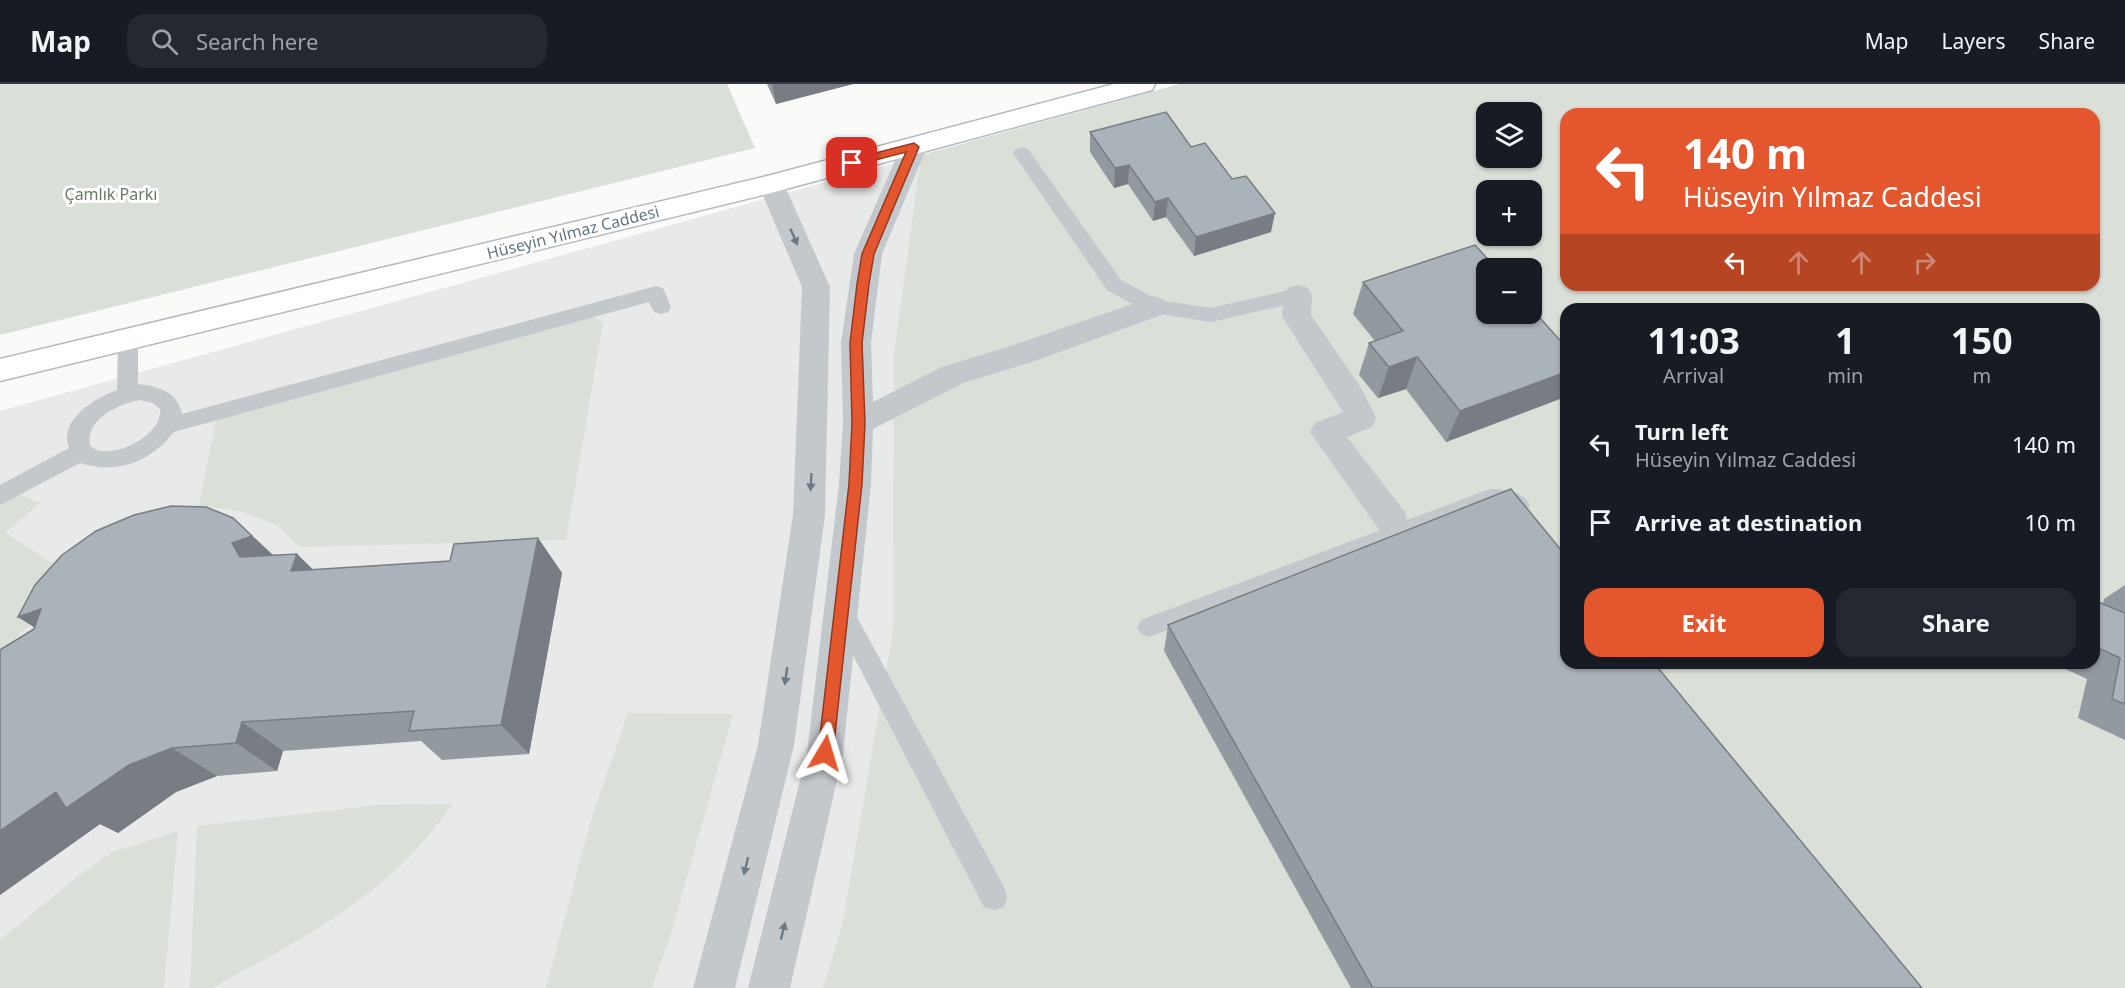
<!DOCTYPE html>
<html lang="en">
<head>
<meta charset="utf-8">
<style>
  :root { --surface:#171b24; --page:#242831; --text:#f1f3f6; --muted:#9ea1a6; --line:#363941; --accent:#e4572e }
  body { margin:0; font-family:"Noto Sans",sans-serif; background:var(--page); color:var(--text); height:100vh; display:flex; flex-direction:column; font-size:22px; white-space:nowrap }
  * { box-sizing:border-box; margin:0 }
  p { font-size:20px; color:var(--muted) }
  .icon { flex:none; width:33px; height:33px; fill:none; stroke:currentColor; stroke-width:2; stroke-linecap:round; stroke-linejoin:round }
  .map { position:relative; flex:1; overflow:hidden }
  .side { position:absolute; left:1560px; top:219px; width:540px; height:366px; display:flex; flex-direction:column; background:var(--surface); border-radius:18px; box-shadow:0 2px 4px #0004 }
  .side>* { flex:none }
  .top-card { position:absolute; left:1560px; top:24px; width:540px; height:183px; border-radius:18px; box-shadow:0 2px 4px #0004; background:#e4572e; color:#fff; overflow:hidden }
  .buttons { position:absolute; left:1476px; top:18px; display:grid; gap:12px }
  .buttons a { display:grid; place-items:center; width:66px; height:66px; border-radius:12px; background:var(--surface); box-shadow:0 2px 4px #0004; font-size:30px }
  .pin { position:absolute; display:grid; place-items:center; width:51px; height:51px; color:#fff; margin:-26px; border-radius:12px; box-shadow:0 3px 9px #0006 }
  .me { position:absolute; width:66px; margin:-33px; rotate:7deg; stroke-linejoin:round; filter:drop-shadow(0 0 4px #0008) }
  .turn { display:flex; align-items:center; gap:21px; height:126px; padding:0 24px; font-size:27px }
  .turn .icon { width:78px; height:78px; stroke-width:2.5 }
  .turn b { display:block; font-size:42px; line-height:51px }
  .lanes { display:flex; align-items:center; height:57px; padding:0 24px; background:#0003; justify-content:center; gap:30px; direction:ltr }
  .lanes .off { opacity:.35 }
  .eta { display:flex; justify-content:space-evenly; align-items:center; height:102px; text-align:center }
  .eta b { font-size:36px; font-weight:700; line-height:42px }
  .primary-button { display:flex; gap:12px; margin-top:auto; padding:12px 24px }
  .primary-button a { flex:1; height:69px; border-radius:18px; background:var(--accent); color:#fff; font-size:24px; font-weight:700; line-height:69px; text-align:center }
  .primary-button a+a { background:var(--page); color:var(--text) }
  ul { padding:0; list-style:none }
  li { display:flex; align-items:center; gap:18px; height:78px; padding:0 24px }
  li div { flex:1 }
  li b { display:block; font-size:22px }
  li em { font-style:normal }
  header { display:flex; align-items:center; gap:36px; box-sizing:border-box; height:84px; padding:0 30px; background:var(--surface); border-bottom:2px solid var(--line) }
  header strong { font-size:28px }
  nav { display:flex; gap:33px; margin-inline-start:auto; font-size:21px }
  .search { width:420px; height:54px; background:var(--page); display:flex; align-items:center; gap:15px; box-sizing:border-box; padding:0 21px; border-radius:18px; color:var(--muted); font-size:22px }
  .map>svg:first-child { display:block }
  .built { fill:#e8e9e9; fill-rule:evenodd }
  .green { fill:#dadfd7; fill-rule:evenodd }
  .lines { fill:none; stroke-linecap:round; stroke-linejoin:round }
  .secondary-casing { stroke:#b3babf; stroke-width:3 }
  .lane { fill:#c3c8cc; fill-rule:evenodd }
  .street { fill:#c3c8cc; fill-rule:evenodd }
  .secondary { fill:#fff; fill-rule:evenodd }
  .wall { fill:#929a9f }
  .shaded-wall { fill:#777d82 }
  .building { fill:#aab3b9; stroke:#777d82; stroke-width:1.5 }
  .oneway { fill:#6a7a87 }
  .route { fill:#e4572e; stroke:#94391e; stroke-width:1.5 }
  .labels { text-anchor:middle; stroke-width:6; stroke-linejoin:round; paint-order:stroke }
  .park-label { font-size:16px; fill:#687a64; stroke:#fff }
  .street-label { font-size:16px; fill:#657683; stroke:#fff }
</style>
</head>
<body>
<header>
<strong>Map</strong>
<div class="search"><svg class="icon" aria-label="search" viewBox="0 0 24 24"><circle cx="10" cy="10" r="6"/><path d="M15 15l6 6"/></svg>Search here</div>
<nav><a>Map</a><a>Layers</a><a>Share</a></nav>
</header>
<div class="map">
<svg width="2125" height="904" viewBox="0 0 2125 904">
  <rect width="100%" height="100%" fill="#fafaf8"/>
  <path class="built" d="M1180 0H2125V904H0V327ZM1486 28H1532V74H1486ZM1566 30H2094V201H1566ZM1486 106H1532V152H1486ZM1486 184H1532V230H1486ZM1566 225H2094V579H1566Z"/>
  <path class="green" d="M0 0H727L755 64 0 251Z
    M1180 0H2125V904H1872L1611 579H2094V225H1566V523L1351 904H823L842 842 893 547 894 271 921 71ZM1486 28H1532V74H1486ZM1566 30H2094V201H1566ZM1486 106H1532V152H1486ZM1486 184H1532V230H1486Z
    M586 228 603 239 566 456 300 463 277 441 243 428 199 421 218 328Z
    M12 407 40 419 5 449 78 495 15 555 0 598V412Z
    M628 629 733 630 671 849 652 904H546L592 733Z
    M452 720C395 806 310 851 221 899L212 904H190L197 742 378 721Z
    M178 747 164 904H0V856L81 790 113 768Z"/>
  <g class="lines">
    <g class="secondary-casing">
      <path id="secondary" d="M1114 0H1155L1152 6 771 109 0 297V275L771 91Z"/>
    </g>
    <path class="lane" d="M1022 63 1028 65 1121 196 1158 216 1211 224 1298 204 1305 206 1308 211 1305 216 1298 218 1211 238 1147 228 1107 206 1013 69 1016 65Z
      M656 202 663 204 671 223 668 228 661 230 654 228 649 218 174 348C150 378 117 391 80 379L0 421V401L69 364C58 336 95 314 117 306L118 256 121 251 128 248 135 251 138 256V300C158 302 178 308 182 330ZM139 316 153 319 160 325C164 351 110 379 90 362 85 335 117 321 139 316Z
      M1490 405C1505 405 1523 407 1530 421L1527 427 1519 430 1502 423H1491L1149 553 1141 550 1137 543 1141 536Z
      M843 519 851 522 1004 803 1007 813 1004 823 994 826 984 823 831 529 835 522Z"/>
    <path class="street" d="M914 54 923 57 927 63 882 170 871 259 873 318 942 283 1014 261 1144 216 1154 212 1164 216 1168 223 1164 230 1032 278 963 299 873 345 871 400 843 669 790 904H748L807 669 839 400 843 339 841 259 854 170 901 63 905 57Z
      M771 91 780 94 784 100 830 203 825 431 794 661 735 904H693L758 661 793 431 802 203 758 100 762 94Z
      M1298 201 1308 204 1312 211 1311 231 1361 304 1376 334 1372 343 1347 353 1404 427 1408 437 1404 447 1392 451 1380 447 1310 348 1315 339 1343 328 1282 232 1284 211 1288 204Z"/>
    <use href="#secondary" class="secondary"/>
  </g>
  <path class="wall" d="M767 0H853L776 20Z
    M1090 48 1191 63 1271 148 1194 172 1166 133 1153 137 1128 100 1114 104 1090 68Z
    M1363 198 1566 263 1565 313 1446 358 1406 305 1378 314 1359 291 1369 259 1375 257 1353 230Z
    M538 454 562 489 529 670 442 676 421 657 283 667 277 687 217 692 176 708 118 749 100 740 0 811V566L34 545 35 543 18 533 273 471 297 470 313 486 450 477Z
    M2125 501V656L2078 634 2087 595 2055 580 2094 579V518L2096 517 2103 520 2104 515Z
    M1168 541 1922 904H1351L1164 567Z"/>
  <path class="shaded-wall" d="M772 0H853L776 20Z
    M1129 81 1128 100 1114 104 1115 84Z
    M1168 114 1166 133 1153 137 1155 118Z
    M1275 129 1271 148 1194 172 1196 153Z
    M1417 273 1406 305 1378 314 1389 283Z
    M1566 288 1565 313 1446 358 1460 327Z
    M233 434 271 469 289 487 240 473 232 459Z
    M538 454 562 489 529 670 501 641Z
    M297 470 332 504 291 487Z
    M41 525 68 565 18 533Z
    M242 638 283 667 277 687 236 659Z
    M172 664 217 692 176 708 118 749 100 740 0 811V747L56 708Z"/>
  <path class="building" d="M1166 28 1191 63 1205 59 1232 95 1246 92 1275 129 1196 153 1168 114 1155 118 1129 81 1115 84 1090 48Z
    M1475 161 1496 184H1486V230H1532V225L1566 263V288L1460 327 1417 273 1389 283 1369 259 1403 247 1363 198Z
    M1511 405 1566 472V579H1654L1922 904H1373L1168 541Z
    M171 422 206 423 233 434 252 452 232 459 240 473 297 470 291 487 450 477 454 460 538 454 501 641 409 647 414 627 242 638 236 659 172 664 129 681 66 724 56 708 0 747V566L34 545 41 525 18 533 35 501 62 471 96 447 134 431Z
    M2096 517 2125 529V620L2112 615 2120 574 2094 562V527Z"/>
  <defs><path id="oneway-solid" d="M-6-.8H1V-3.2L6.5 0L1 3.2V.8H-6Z" transform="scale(1.5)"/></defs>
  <g class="oneway">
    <use href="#oneway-solid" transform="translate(794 153) rotate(66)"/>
    <use href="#oneway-solid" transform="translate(811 398) rotate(93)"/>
    <use href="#oneway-solid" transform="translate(786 592) rotate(98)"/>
    <use href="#oneway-solid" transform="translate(746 782) rotate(104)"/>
    <use href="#oneway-solid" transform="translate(783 847) rotate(-76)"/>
  </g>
  <path class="route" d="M914 59 919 63 874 170 869 200 862 259 865 339 862 400 833 669 831 674 825 676 820 674 818 669 849 400 852 339 850 259 857 200 862 170 906 68 852 82 847 79 848 76Z"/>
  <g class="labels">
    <g class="park-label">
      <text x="111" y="116">Çamlık Parkı</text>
    </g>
    <g class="street-label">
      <text transform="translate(573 148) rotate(-14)" y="6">Hüseyin Yılmaz Caddesi</text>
    </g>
  </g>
</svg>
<div class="buttons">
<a><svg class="icon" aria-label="layers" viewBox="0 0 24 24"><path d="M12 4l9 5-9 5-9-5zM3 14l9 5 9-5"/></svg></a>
<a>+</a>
<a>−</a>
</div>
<div class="pin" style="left:852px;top:79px;background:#d93025"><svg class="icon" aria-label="arrive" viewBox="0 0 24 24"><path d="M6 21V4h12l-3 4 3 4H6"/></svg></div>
<svg class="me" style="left:825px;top:669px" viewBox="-20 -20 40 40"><path d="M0-17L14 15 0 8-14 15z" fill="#e4572e" stroke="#fff" stroke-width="4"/></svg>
<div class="top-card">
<div class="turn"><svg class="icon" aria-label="left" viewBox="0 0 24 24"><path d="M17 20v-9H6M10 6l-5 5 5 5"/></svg><div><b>140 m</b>Hüseyin Yılmaz Caddesi</div></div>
<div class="lanes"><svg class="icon" aria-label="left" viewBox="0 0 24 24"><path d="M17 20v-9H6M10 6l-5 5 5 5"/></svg><svg class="icon off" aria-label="ahead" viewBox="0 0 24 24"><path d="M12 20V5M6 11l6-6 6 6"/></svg><svg class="icon off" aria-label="ahead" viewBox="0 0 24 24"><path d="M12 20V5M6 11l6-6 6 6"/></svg><svg class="icon off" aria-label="right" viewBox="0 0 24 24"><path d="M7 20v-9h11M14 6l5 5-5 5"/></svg></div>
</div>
<section class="side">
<div class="eta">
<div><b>11:03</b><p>Arrival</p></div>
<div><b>1</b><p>min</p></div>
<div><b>150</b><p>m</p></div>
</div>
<ul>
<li><svg class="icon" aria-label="left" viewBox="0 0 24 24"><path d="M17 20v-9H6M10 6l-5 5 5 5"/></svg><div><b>Turn left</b><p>Hüseyin Yılmaz Caddesi</p></div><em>140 m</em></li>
<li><svg class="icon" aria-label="arrive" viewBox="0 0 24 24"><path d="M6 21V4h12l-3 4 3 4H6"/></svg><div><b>Arrive at destination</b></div><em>10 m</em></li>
</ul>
<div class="primary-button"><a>Exit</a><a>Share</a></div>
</section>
</div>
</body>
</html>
